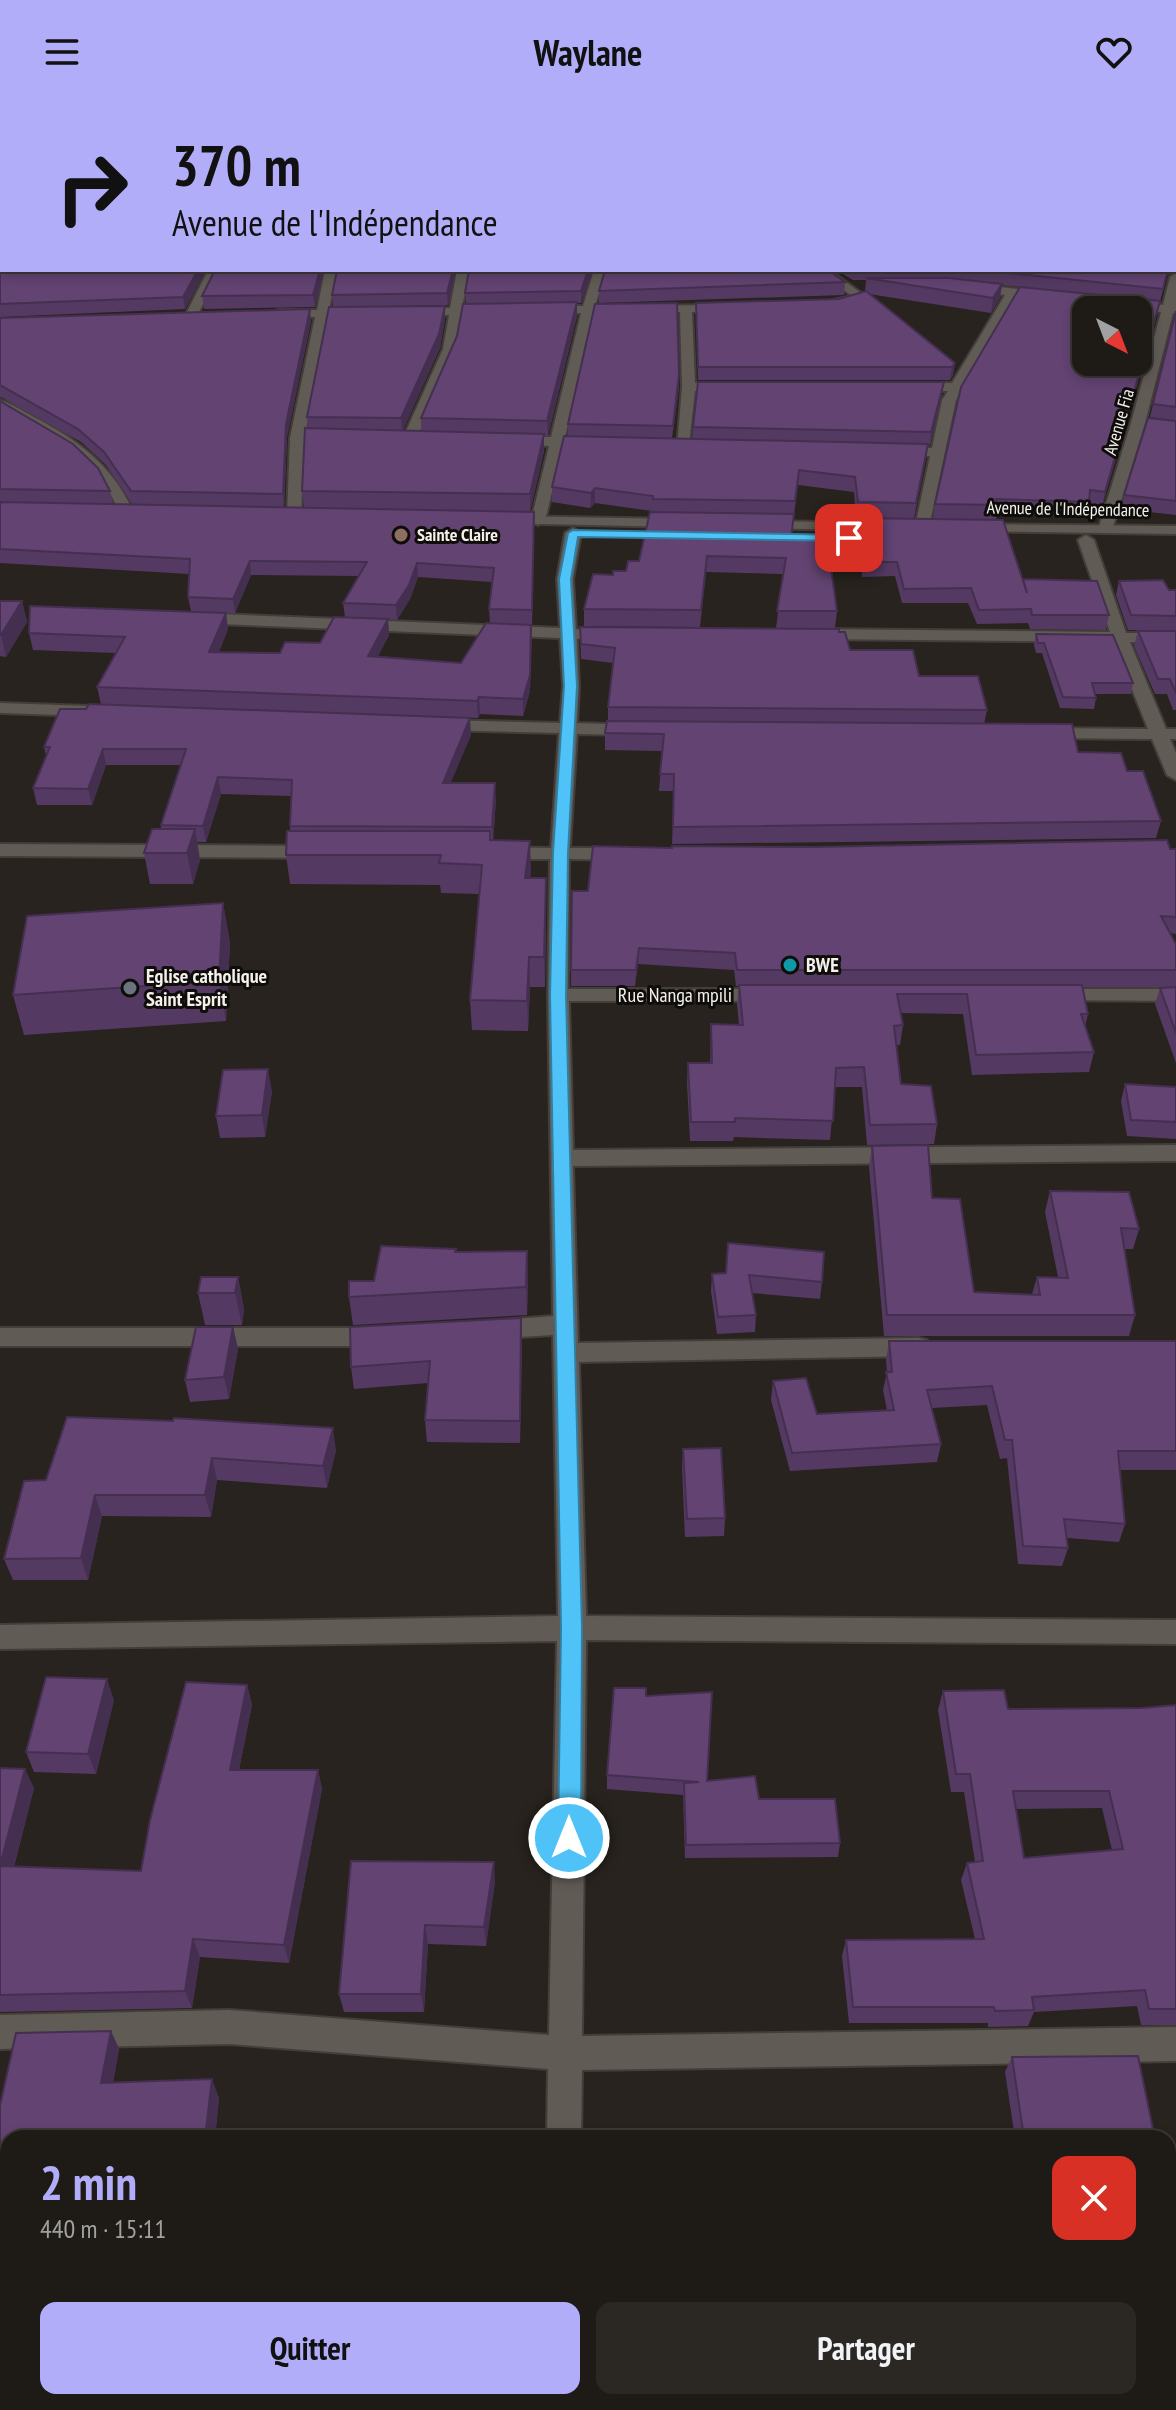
<!DOCTYPE html>
<html lang="fr">
<head>
<meta charset="utf-8">
<style>
  :root { --surface:#1e1a16; --page:#2b2723; --text:#f1f3f6; --muted:#a1a1a1; --line:#3c3835; --accent:#b2adf9 }
  body { margin:0; font-family:"PT Sans Narrow",sans-serif; background:var(--page); color:var(--text); height:100vh; display:flex; flex-direction:column; font-size:30px; white-space:nowrap }
  * { box-sizing:border-box; margin:0 }
  p { font-size:26px; color:var(--muted) }
  .icon { flex:none; width:44px; height:44px; fill:none; stroke:currentColor; stroke-width:2; stroke-linecap:round; stroke-linejoin:round }
  .map { position:relative; flex:1; overflow:hidden }
  .panel { position:absolute; left:0px; top:2026px; width:1176px; height:280px; display:flex; flex-direction:column; background:var(--surface); border-radius:24px 24px 0 0; box-shadow:0 4px 12px #0003,0 0 0 2px var(--line) }
  .panel>* { flex:none }
  .top-card { position:absolute; left:0px; top:0px; width:1176px; height:168px; box-shadow:0 4px 12px #0003,0 0 0 2px var(--line); background:#b2adf9; color:#111; overflow:hidden }
  .needle { width:52px; rotate:138deg }
  .tools { position:absolute; left:1072px; top:192px; display:grid; gap:16px }
  .tools a { display:grid; place-items:center; width:80px; height:80px; border-radius:16px; background:var(--surface); box-shadow:0 4px 12px #0003,0 0 0 2px var(--line); font-size:40px }
  .pin { position:absolute; display:grid; place-items:center; width:68px; height:68px; color:#fff; margin:-34px; border-radius:16px; box-shadow:0 4px 12px #0006 }
  .me { position:absolute; width:88px; margin:-44px; rotate:0deg; stroke-linejoin:round; filter:drop-shadow(0 0 6px #0008) }
  .turn { display:flex; align-items:center; gap:28px; height:168px; padding:0 40px; font-size:36px }
  .turn .icon { width:104px; height:104px; stroke-width:2.5 }
  .turn b { display:block; font-size:56px; line-height:68px }
  .round { display:grid; place-items:center; flex:none; width:84px; height:84px; border-radius:16px; background:var(--page) }
  .overview { display:flex; align-items:center; justify-content:space-between; height:136px; padding:0 40px }
  h1 { font-size:48px; font-weight:700; line-height:60px; color:var(--accent) }
  .primary-button { display:flex; gap:16px; margin-top:auto; padding:16px 40px }
  .primary-button a { flex:1; height:92px; border-radius:16px; background:var(--accent); color:#111; font-size:32px; font-weight:700; line-height:92px; text-align:center }
  .primary-button a+a { background:var(--page); color:var(--text) }
  header { display:flex; justify-content:space-between; align-items:center; height:104px; padding:0 40px; background:var(--accent); color:#111; font-size:36px; font-weight:700 }
  .map>svg:first-child { display:block }
  .lines { fill:none; stroke-linecap:round; stroke-linejoin:round }
  .street-casing { stroke:#433e3a; stroke-width:4 }
  .secondary-casing { stroke:#433e3a; stroke-width:4 }
  .street { fill:#605b55; fill-rule:evenodd }
  .secondary { fill:#605b55; fill-rule:evenodd }
  .wall { fill:#543a62; fill-rule:evenodd }
  .shaded-wall { fill:#452f50 }
  .building { fill:#624372; stroke:#452f50; stroke-width:2; fill-rule:evenodd }
  .route { fill:#4fc3f7; stroke:#337fa1; stroke-width:2 }
  .education-dot { fill:#8d6e63; stroke:#0f0d0a; stroke-width:3 }
  .culture-dot { fill:#0f9aa8; stroke:#0f0d0a; stroke-width:3 }
  .worship-dot { fill:#6b7280; stroke:#0f0d0a; stroke-width:3 }
  .labels { text-anchor:middle; stroke-width:6; stroke-linejoin:round; paint-order:stroke }
  .far-street-label { font-size:18px; fill:#f4f1ed; stroke:#0f0d0a }
  .far-poi-label { font-size:18px; font-weight:bold; fill:#f4f1ed; stroke:#0f0d0a; text-anchor:start }
  .poi-label { font-size:20px; font-weight:bold; fill:#f4f1ed; stroke:#0f0d0a; text-anchor:start }
  .street-label { font-size:20px; fill:#f4f1ed; stroke:#0f0d0a }
</style>
</head>
<body>
<header><svg class="icon" aria-label="menu" viewBox="0 0 24 24"><path d="M4 6h16M4 12h16M4 18h16"/></svg>Waylane<svg class="icon" aria-label="heart" viewBox="0 0 24 24"><path d="M12 20l-8-8c-3-5 5-10 8-4 3-6 11-1 8 4z"/></svg></header>
<div class="map">
<svg width="1176" height="2306" viewBox="0 0 1176 2306">
  <rect width="100%" height="100%" fill="#28231e"/>
  <g class="lines">
    <g class="street-casing">
      <path id="street" d="M208 166H220L197 212 187 215 185 212Z
        M325 166H337L329 206 358 205 364 209 358 213H328L305 330H335L342 334 335 338H304L301 412 294 416 287 412 290 334 315 213 278 214 272 210 278 206H317Z
        M457 166H469L462 204 494 203 500 207 494 211H461L455 245 416 336 404 339 402 336 443 245 449 211 414 212 408 208 414 204H450Z
        M594 166H606L595 202 730 201 732 204 726 208H692L695 279H728L735 283 728 287H695L689 341 677 344 682 283 680 208 593 209 565 333 595 334 602 338 595 342H563L545 417 538 421 531 417 549 342 511 341 504 337 511 333H551L581 209 546 210 540 206 546 202H583Z
        M816 166H830L865 192 858 200 830 203V197L852 192Z
        M1176 169V210L1173 209 1145 319 1112 426 1110 429H1100L1098 426 1131 319 1161 208 1127 205 1121 201 1127 197 1163 201 1170 173Z
        M972 180 1046 188 1052 192 1046 196 1016 192 956 296 929 423 922 427 915 423 930 352 895 351 888 347 895 343 932 344 942 296 948 287H913L906 283 913 279H952L1005 191 968 187 966 184Z
        M0 296C12 300 23 307 34 313 78 336 112 361 133 407L131 410H121C113 397 109 383 99 372 74 341 34 324 0 305Z
        M573 424 581 429 573 475 576 525 588 527 590 530 588 533 577 535 579 582 577 619 638 621 647 626 638 631 577 630 570 744H626L636 750 626 756 569 755 568 885H770L780 891 770 897H569L573 1046 1176 1041V1057L573 1062 578 1239 918 1234 927 1236 931 1243 927 1250 918 1252 579 1258 586 1512 1176 1516V1540L586 1536 582 1932 1176 1923V1957L582 1966 581 2034H547L548 1965 229 1940 0 1945V1911L229 1906 549 1931 557 1537 0 1545V1521L558 1512 553 1231 489 1235 480 1233 477 1226 480 1219 489 1217 553 1212 548 891 550 755H498L489 749 498 743 551 744 559 629 439 626 430 621 439 616 560 619 563 582 560 534 195 519 187 514 195 509 560 524 557 475 565 429Z
        M1086 431 1094 436 1126 529H1176V539L1130 538 1166 625H1176V635H1170L1176 649V676L1167 671 1152 635 1042 634 1033 629 1042 624 1148 625 1113 538 814 535 806 530 814 525 1110 528 1078 436Z
        M0 599 90 602 99 607 90 612 0 609Z
        M0 740 318 742 327 748 318 754 0 752Z
        M1050 885H1176V897L1043 896 1040 891Z
        M0 1224H381L390 1226 393 1233 390 1240 381 1242H0Z
        M543 2298H581V2306H543Z"/>
    </g>
    <g class="secondary-casing">
      <path id="secondary" d="M502 412 678 415 685 419 678 423 497 419V413Z
        M762 417 890 419 897 423 890 427 757 424V418Z
        M974 420 1176 422V430L969 427 967 424Z"/>
    </g>
    <use href="#street" class="street"/>
    <use href="#secondary" class="secondary"/>
  </g>
  <path class="wall" d="M0 0H1176V166L1167 172 1102 403 1088 401 1086 413 997 410 996 416 1023 477 1109 511 1106 526 1030 525 1028 519 977 520 968 499H902L895 472 862 473 858 428 859 414 933 415 935 400 1106 192 1002 181 1000 194 991 209 869 190 955 259 953 271 950 276H698L696 199 839 195 865 187 866 176H853L836 166H1174L2 2V166H206L185 205 0 213Z
    M215 166H324L315 203 204 205 202 192Z
    M337 166H456L448 201 333 203 332 191Z
    M469 166H593L581 199H577V212L548 332H544V347L530 408 534 422 532 521 530 587 523 612 480 610 478 614 101 600 97 583 116 549 33 546 29 529 191 507 188 493 189 470 0 459V297L110 387 113 400 133 401 106 361 81 338 1 293 0 294V214L311 217 287 333 284 404H304L302 387 308 324 307 313 445 215 440 244 403 326 421 327V314L457 232 466 200 465 189ZM251 471 359 472 343 499 345 513 320 539 280 549 219 548 228 525 226 509H235ZM418 473 492 478 489 505 490 519 461 559 378 552 389 531 388 515 397 516 410 495Z
    M845 178 844 191 599 199V187Z
    M1176 207V317L1150 313Z
    M679 283 672 334 692 335 693 323 942 290 930 341H928L914 415 856 414 854 388 798 381 791 434 837 507 835 524H776L783 470 706 468 700 523 584 522V505L613 471 626 467 639 457 652 407 595 399 590 404 552 398V383L568 332V320Z
    M1176 317V411L1122 405 1124 391Z
    M1119 477 1169 486H1176V527L1128 526 1116 491Z
    M0 497H22L27 518 6 553 0 552Z
    M580 523 839 528 850 546 919 572 987 606 984 620 1078 648 1127 667 1161 717 1156 734 672 740 674 687H659L662 647 605 646V629L608 617V603L613 559 581 555Z
    M1138 527H1176V606H1173L1167 590H1155L1134 542Z
    M1036 530 1133 579 1131 590H1095L1096 594 1094 605 1060 604 1042 549H1036L1034 541Z
    M471 631 450 679 496 695 493 736 531 767 530 774 546 803 545 883H530L528 927 472 926 470 896 480 790 441 789 440 781 290 780 286 751 290 727 292 692 221 690 206 738H197L200 756 193 780H150L144 749 161 725V721L180 661H106L92 701H37L33 684 46 651 44 643Z
    M672 744 1176 745V830L1170 829 1176 840V883H1082L1088 910 1085 922 1094 948 1089 968 972 971 963 910 901 909 903 921 900 941H897L901 980 937 1020 934 1040 867 1041 862 983H835L830 1036 734 1033 733 1037H690L687 979 688 959H710L711 920 739 921 737 900 739 882H736L734 866 638 860 635 882H571L572 787H588Z
    M223 799 230 839 226 917 24 931 13 891Z
    M1176 883V959L1155 900 1160 884Z
    M1125 980 1176 983V1035L1127 1032 1121 997Z
    M272 987 265 1033 220 1034 216 1012Z
    M872 1042 932 1094 974 1188 1032 1190 1037 1173H1058L1045 1108 1050 1087 1139 1125 1133 1145H1125L1135 1211 1129 1232H884L869 1063Z
    M456 1148 528 1175 527 1211 353 1221 349 1193 374 1177Z
    M726 1169 822 1178 820 1195 752 1189 756 1211 755 1228 717 1230 711 1187 712 1170Z
    M238 1173 244 1205 242 1221H205L198 1189Z
    M233 1223 238 1245 229 1295 190 1298 185 1276Z
    M522 1236 520 1339 427 1338 425 1316 428 1279 354 1285 351 1263Z
    M889 1237H1176V1366H1120L1125 1420 1119 1438 1067 1434 1068 1444 1062 1462 1018 1460 1007 1354 1000 1355 987 1301 932 1304 941 1340 937 1358 790 1367 771 1296 773 1277 817 1310 887 1306 883 1286 887 1268 886 1256Z
    M67 1313 336 1346 327 1384 217 1376 211 1413 102 1412 88 1476H13L4 1455 46 1376Z
    M683 1345 725 1414 724 1432 685 1433 682 1363Z
    M247 1581 252 1601 239 1666H318L322 1685 289 1859 200 1853 192 1904 0 1908V1664L34 1684 14 1763 141 1767Z
    M943 1587 1008 1605 1142 1604 1176 1601V1921H1141L1137 1902 1034 1908 1028 1922 988 1923V1919H849L842 1852 846 1836 975 1835 961 1776 967 1759 975 1758 964 1688H951L938 1606ZM1102 1704 1112 1746 1024 1754 1016 1705Z
    M646 1592 707 1677 759 1695 840 1739 838 1753 685 1754 683 1691 607 1685V1671Z
    M114 1596 96 1670 34 1668 26 1648Z
    M351 1757 495 1777 486 1842 428 1840 424 1908H344L339 1890Z
    M111 1927 119 1945 113 1978 219 1994 215 2034H8V2237L3 2238 0 2250V2002Z
    M1012 1953 1154 2030 1152 2034H1015L1005 1968Z
    M665 2298H747V2306H666Z
    M1139 2298H1168L1176 2306H1141Z"/>
  <path class="shaded-wall" d="M1176 156V166L1167 172 1161 198 1168 166H1174V157Z
    M198 166H206L185 205 183 193Z
    M320 166H324L315 203 313 191Z
    M453 166H456L448 201 447 189Z
    M588 166H593L581 199V187Z
    M1002 180 1000 194 991 209 993 194Z
    M1160 197 1157 211 1102 403 1105 388Z
    M577 198V212L548 332 547 317Z
    M445 202V215L440 244 402 329 401 314Z
    M310 205 311 217 287 333 284 404 283 390 286 320Z
    M955 259 953 271 950 276 952 263Z
    M679 270V283L672 335 673 322Z
    M944 278 942 290 930 341 931 328Z
    M544 330V347L530 408V390Z
    M928 340 926 355 914 415 916 399Z
    M595 384V399L590 404 591 389Z
    M707 452 706 468 700 523 701 506Z
    M250 457 251 471 235 509 233 495Z
    M417 459 418 473 410 495 397 516 396 501Z
    M22 497 27 518 6 553 1 531Z
    M226 509 228 525 212 564 209 548Z
    M388 515 389 531 370 568 368 552Z
    M531 521 530 587 523 612V595Z
    M479 593 480 610 478 614 477 597Z
    M470 614 471 631 444 695 443 679Z
    M103 645 106 661 92 701 88 685Z
    M218 673 221 690 206 738 203 722Z
    M495 679 496 695 493 740 492 723Z
    M195 725 200 756 193 780 187 749Z
    M530 737 531 767 526 803 525 774Z
    M546 774V803L545 883 544 853Z
    M223 799 230 839 226 917 219 877Z
    M639 844 638 860 635 882 636 866Z
    M529 853 530 883 528 927 527 897Z
    M268 965 272 987 265 1033 262 1011Z
    M527 1147 528 1175 527 1211 526 1183Z
    M238 1173 244 1205 242 1221 235 1189Z
    M521 1214 522 1236 520 1339V1317Z
    M233 1223 238 1245 229 1295 224 1273Z
    M333 1324 336 1346 327 1384 323 1362Z
    M212 1354 217 1376 211 1413 205 1391Z
    M95 1391 102 1412 88 1476 81 1454Z
    M107 1575 114 1596 96 1670 88 1650Z
    M247 1581 252 1601 235 1685 230 1666Z
    M25 1665 34 1684 9 1781 0 1762Z
    M318 1666 322 1685 289 1859 284 1841Z
    M494 1758 495 1777 486 1842 484 1823Z
    M425 1821 428 1840 424 1908 421 1890Z
    M193 1835 200 1853 192 1904 185 1887Z
    M111 1927 119 1945 110 1997 101 1979Z
    M212 1975 219 1994 215 2034H205Z
    M8 2154V2234L0 2224V2213Z"/>
  <path class="building" d="M0 0H1176V21H1174V31H1176V56H1174V67H1176V96H1174V107H1176V156L1174 157V2H2V4L0 3Z
    M0 12H2V166H198L183 193 0 200V130H2V120H0V82H2V71H0Z
    M215 166H320L313 191 202 192Z
    M337 166H453L447 189 332 191Z
    M469 166H588L581 187 465 189Z
    M605 166H828L845 178 599 187Z
    M979 166H1168L1163 185Z
    M866 174H949L1002 180 993 194Z
    M1020 183 1160 197 1105 388 1090 386 1089 398 996 395 998 401 935 400 961 283ZM1086 206H1138V258H1086Z
    M866 187 955 259 952 263H698L696 199 839 195Z
    M577 198 547 317 421 314 457 232 463 200Z
    M677 199 679 270 673 322 568 320 595 200Z
    M445 202 439 230 401 314 307 313 329 203Z
    M310 205 286 320 283 390 131 387 104 348 78 325 0 281V214Z
    M1176 207V303L1153 300Z
    M698 278H944L931 328 693 323Z
    M0 297 73 340 98 364 110 387 0 385Z
    M1148 314 1176 317V397L1124 391Z
    M305 324 544 330 530 390 302 387Z
    M564 332 928 340 916 399 858 398 855 373 799 366 795 397 653 395V392L595 384 591 389 552 383Z
    M0 398 534 408 532 506 489 505 494 464 417 459 409 481 396 501 343 499 367 458 250 457 233 495 188 493 190 455 0 445Z
    M650 408 794 410 791 434 827 436 837 507H777L786 454 707 452 701 506 584 505 593 470 613 471V467H626L628 457H639Z
    M859 414 1003 416 1027 489 1023 475 1097 477 1109 511H1032L1031 505 979 506 971 484 904 485 897 458H864Z
    M1163 476 1169 486H1176V512L1131 511 1119 477Z
    M0 497H22L1 531H0Z
    M30 502 226 509 209 548 280 549 285 538 320 539 334 513 388 515 368 552 461 559 486 519 531 521 530 571 523 595 479 593 477 597 97 583 125 533 29 529Z
    M580 523 839 525V528H845L850 546H913L919 572H978L987 606 608 603 615 544 581 540Z
    M1138 527H1176V589L1170 575H1158Z
    M1036 530 1113 531 1133 579H1092L1096 594 1063 593 1044 539H1038Z
    M89 600 470 614 443 679H495L492 723 290 722 292 676 218 673 203 722 161 721 186 645H103L88 685 33 684 50 643H44L60 605H86Z
    M607 617 1072 620 1078 648 1121 649 1127 667H1143L1161 717 673 723 674 670H660L664 630 605 629Z
    M152 725H195L187 749H144Z
    M287 727H490V736L530 737 525 774H546L544 853H529L527 897 470 896 482 761 439 759 441 751H286Z
    M1167 736 1170 745H1176V813L1161 812 1176 840V866H737L735 849 639 844 636 866H571L572 787H588L593 742 672 744V742L815 743Z
    M223 799 219 877 13 891 27 812Z
    M739 881H1082L1088 910H1081L1094 948 976 951 967 890H897L903 921 894 922 901 980 931 982 937 1020 870 1021 864 963 836 964 833 1017 735 1014V1018H691L688 959H712L711 920 743 921Z
    M1176 883V929L1160 884Z
    M268 965 262 1011 216 1012 223 966Z
    M1125 980 1176 983V1018L1131 1016Z
    M928 1041 932 1094 960 1095 974 1188 1040 1191 1037 1173 1068 1174 1050 1087 1129 1088 1139 1125 1121 1124 1135 1211H887L872 1042Z
    M728 1139 824 1148 822 1178 749 1171 756 1211 718 1213 712 1170 726 1169Z
    M381 1142 456 1145 455 1148 527 1147 526 1183 349 1193V1177H374Z
    M201 1173H238L235 1189H198Z
    M521 1214 520 1317 425 1316 430 1257 351 1263 350 1223Z
    M196 1223H233L224 1273 185 1276Z
    M889 1237H1176V1347H1118L1125 1420 1064 1415 1068 1444 1023 1442 1012 1336H1005L992 1282 927 1286 941 1340 792 1349 773 1277 806 1274 817 1310 894 1306 886 1268H892Z
    M67 1313 173 1317 174 1314 333 1324 323 1362 212 1354 205 1391H95L81 1454 4 1455 24 1377 46 1376Z
    M721 1344 725 1414 687 1415 683 1345Z
    M46 1573 107 1575 88 1650 26 1648Z
    M186 1578 247 1581 230 1666H318L284 1841 193 1835 185 1887 0 1891V1762L141 1767 150 1716Z
    M614 1584H646V1592L712 1588 707 1677 755 1672 759 1695H835L840 1739 686 1741 684 1679 699 1678 607 1671Z
    M1004 1586 1008 1605 1142 1604 1176 1601V1905H1149L1145 1886 1032 1893 1034 1906 995 1907 994 1903H853L846 1836 984 1835 967 1759 983 1757 970 1670H956L943 1587ZM1013 1687H1109L1123 1745 1024 1754Z
    M0 1664 25 1665 0 1762Z
    M351 1757 494 1758 484 1823 425 1821 421 1890H339Z
    M111 1927 101 1979 212 1975 205 2034H8V2154L0 2213V2002L16 1929Z
    M1138 1952 1154 2030H1149L1150 2034H1024L1012 1953Z
    M1176 2268V2306H1148L1146 2298H1168V2269Z
    M196 2298H480V2306H195Z
    M667 2298H747V2306H709V2301L667 2304Z"/>
  <path class="route" d="M573 426 849 431 854 434 849 437 578 433 571 475 577 582 568 749 566 891 582 1524 581 1734 578 1742 569 1745 561 1742 558 1734 561 1524 550 891 553 749 564 582 559 475 568 429Z"/>
  <circle class="education-dot" cx="401" cy="431" r="8"/>
  <circle class="culture-dot" cx="790" cy="861" r="8"/>
  <circle class="worship-dot" cx="130" cy="884" r="8"/>
  <g class="labels">
    <g class="far-street-label">
      <text transform="translate(1119 318) rotate(-74)" y="6">Avenue Fia</text>
      <text transform="translate(1068 405) rotate(1)" y="6">Avenue de l'Indépendance</text>
    </g>
    <g class="far-poi-label">
      <text x="417" y="437">Sainte Claire</text>
    </g>
    <g class="poi-label">
      <text x="806" y="868">BWE</text>
      <text x="146" y="879">Eglise catholique<tspan x="146" dy="23">Saint Esprit</tspan></text>
    </g>
    <g class="street-label">
      <text x="675" y="898">Rue Nanga mpili</text>
    </g>
  </g>
</svg>
<div class="tools">
<a><svg class="needle" viewBox="-14 -14 28 28"><path d="M0-13l5 13h-10z" fill="#e53935"/><path d="M0 13l5-13h-10z" fill="#a1a1a1"/></svg></a>
</div>
<div class="pin" style="left:849px;top:434px;background:#d93025"><svg class="icon" aria-label="arrive" viewBox="0 0 24 24"><path d="M6 21V4h12l-3 4 3 4H6"/></svg></div>
<svg class="me" style="left:569px;top:1734px" viewBox="-20 -20 40 40"><circle r="17" fill="#4fc3f7" stroke="#fff" stroke-width="3"/><path d="M0-11L8 9 0 5-8 9z" fill="#fff"/></svg>
<div class="top-card">
<div class="turn"><svg class="icon" aria-label="right" viewBox="0 0 24 24"><path d="M7 20v-9h11M14 6l5 5-5 5"/></svg><div><b>370 m</b>Avenue de l'Indépendance</div></div>
</div>
<section class="panel">
<div class="overview"><div><h1>2 min</h1><p>440 m · 15:11</p></div><a class="round" style="background:#d93025;color:#fff"><svg class="icon" aria-label="close" viewBox="0 0 24 24"><path d="M6 6l12 12M18 6L6 18"/></svg></a></div>
<div class="primary-button"><a>Quitter</a><a>Partager</a></div>
</section>
</div>
</body>
</html>
